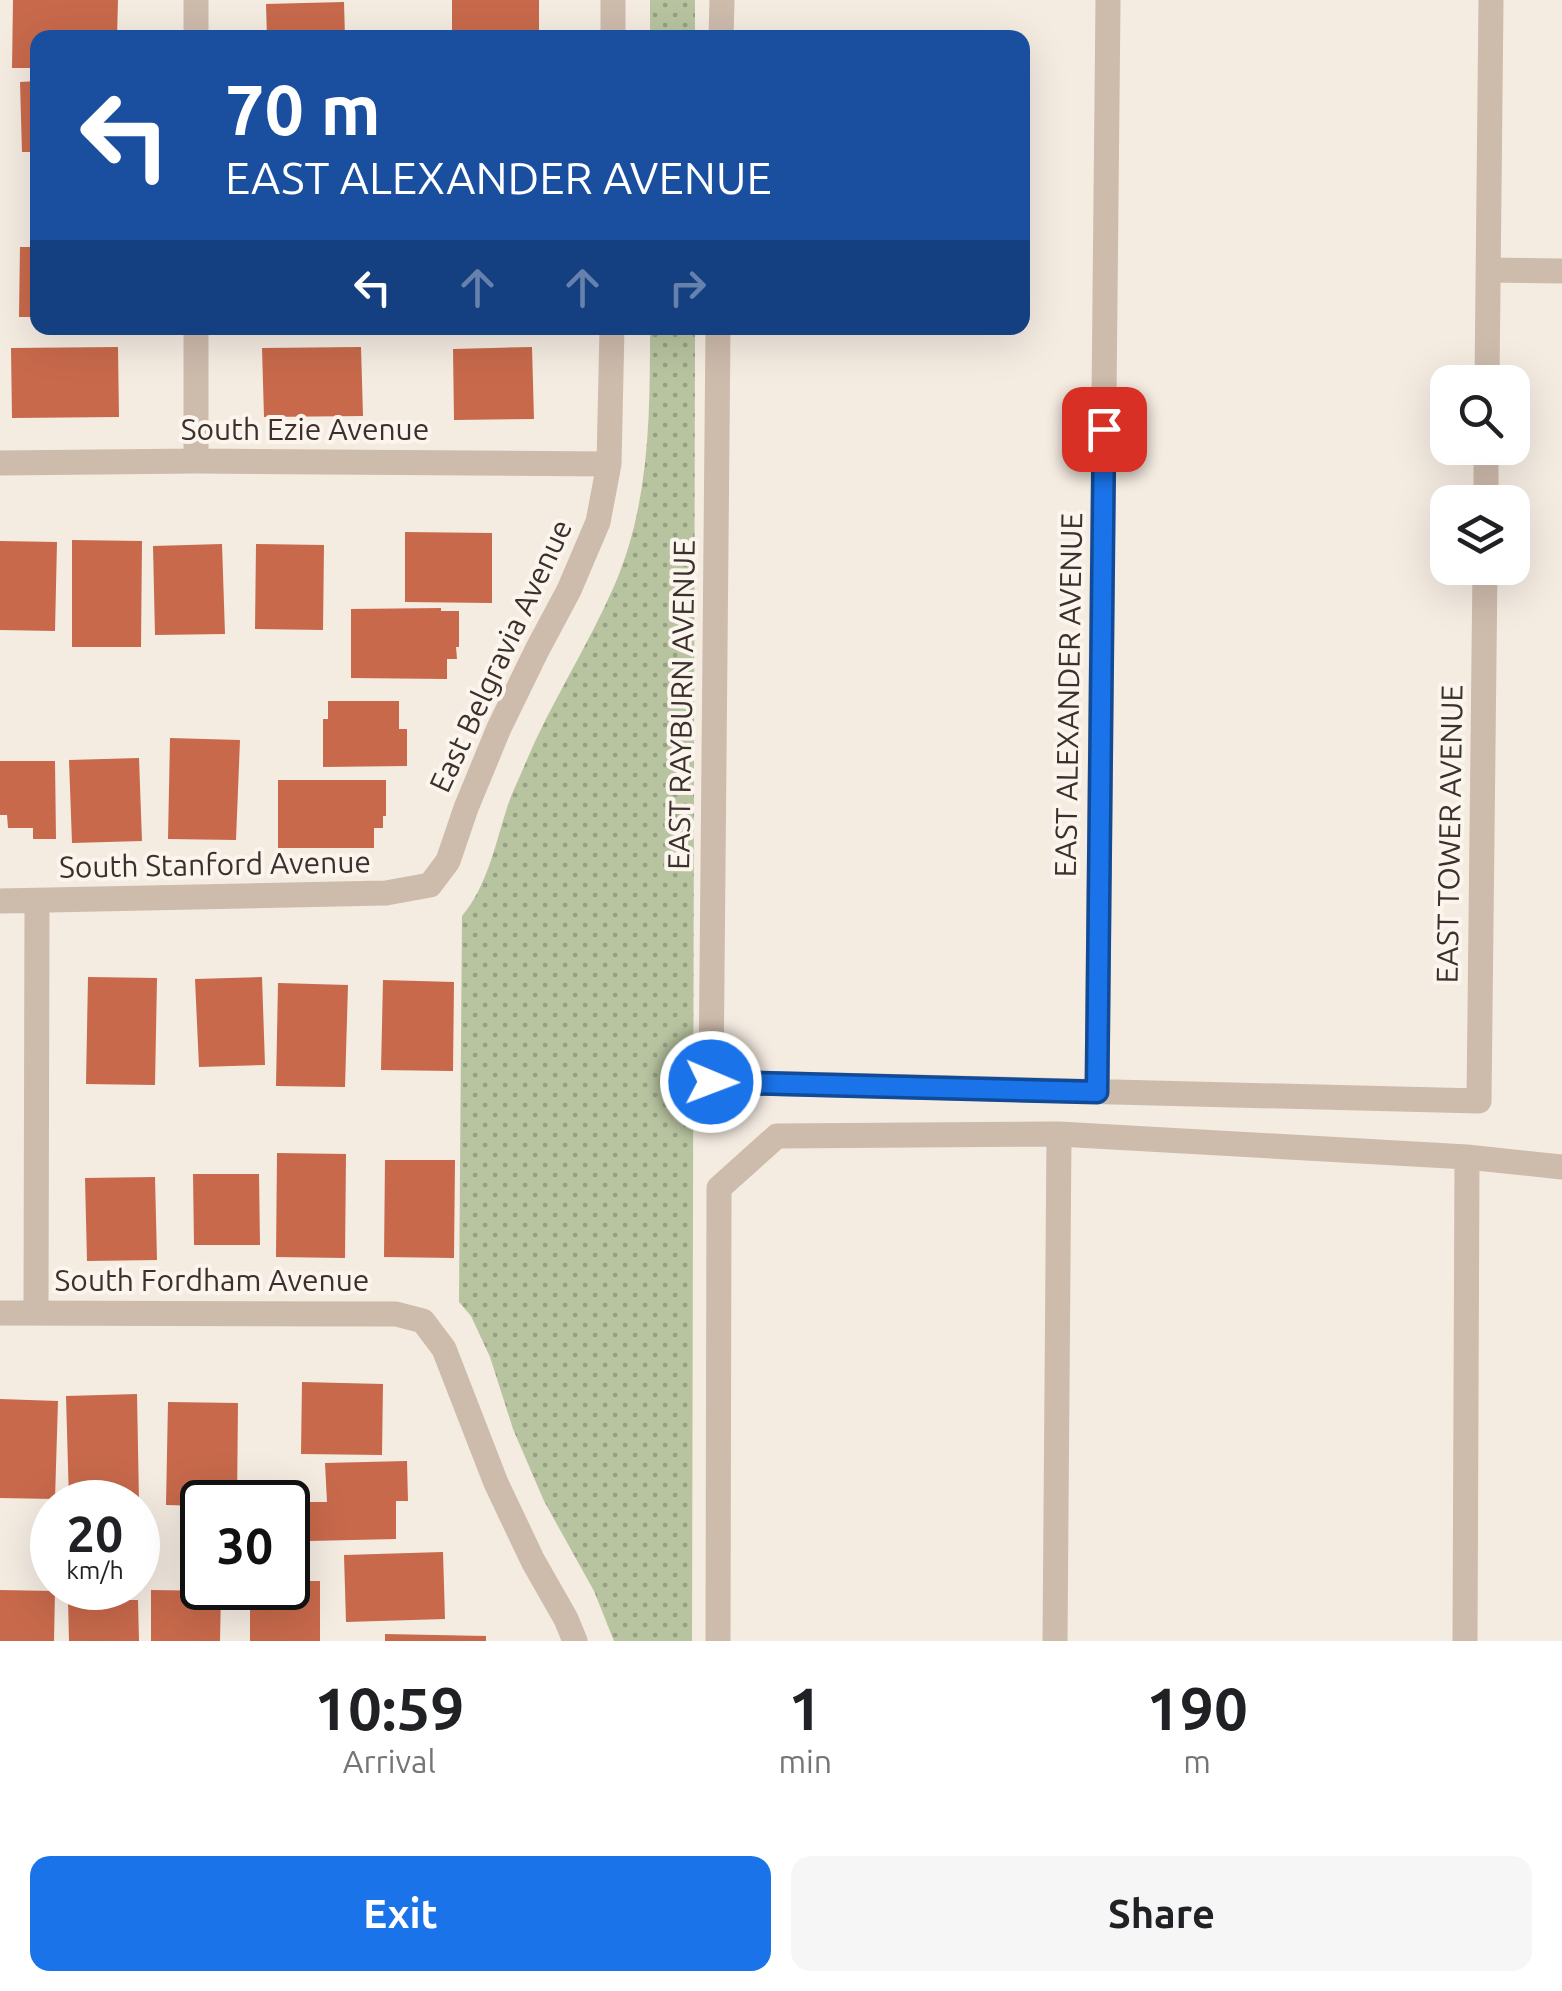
<!DOCTYPE html>
<html lang="en">
<head>
<meta charset="utf-8">
<style>
  :root { --surface:#fff; --page:#f6f6f6; --text:#202124; --muted:#757577; --accent:#1a73e8 }
  body { margin:0; font-family:Ubuntu,sans-serif; background:var(--page); color:var(--text); height:100vh; display:flex; flex-direction:column; font-size:38px; white-space:nowrap }
  * { box-sizing:border-box; margin:0 }
  p { font-size:32px; color:var(--muted) }
  .icon { flex:none; width:55px; height:55px; fill:none; stroke:currentColor; stroke-width:2; stroke-linecap:round; stroke-linejoin:round }
  .map { position:relative; height:1641px; overflow:hidden }
  .sheet { display:flex; flex-direction:column; background:var(--surface); flex:1 }
  .sheet>* { flex:none }
  .guide { position:absolute; left:30px; top:30px; width:1000px; height:305px; border-radius:20px; box-shadow:0 10px 40px #0002; background:#1a4fa0; color:#fff; overflow:hidden }
  .fabs { position:absolute; left:1430px; top:365px; display:grid; gap:20px }
  .fabs a { display:grid; place-items:center; width:100px; height:100px; border-radius:20px; background:var(--surface); box-shadow:0 10px 40px #0002; font-size:50px }
  .speed { position:absolute; left:30px; top:1480px; display:flex; gap:20px; font-size:50px; font-weight:700; text-align:center }
  .speed>* { display:grid; place-content:center; width:130px; height:130px; border-radius:50%; background:var(--surface); box-shadow:0 10px 40px #0002; line-height:1 }
  .speed small { font-size:25px; font-weight:400 }
  .speed .limit { border:5px solid #111; border-radius:15px; background:#fff; color:#111 }
  .pin { position:absolute; display:grid; place-items:center; width:85px; height:85px; color:#fff; margin:-42px; border-radius:20px; box-shadow:0 5px 15px #0006 }
  .me { position:absolute; width:110px; margin:-55px; rotate:91deg; stroke-linejoin:round; filter:drop-shadow(0 0 8px #0008) }
  .turn { display:flex; align-items:center; gap:35px; height:210px; padding:0 30px; font-size:45px }
  .turn .icon { width:130px; height:130px; stroke-width:2.5 }
  .turn b { display:block; font-size:70px; line-height:85px }
  .lanes { display:flex; align-items:center; height:95px; padding:0 30px; background:#0003; justify-content:center; gap:50px; direction:ltr }
  .lanes .off { opacity:.35 }
  .eta { display:flex; justify-content:space-evenly; align-items:center; height:170px; text-align:center }
  .eta b { font-size:60px; font-weight:700; line-height:70px }
  .action { display:flex; gap:20px; margin-top:auto; padding:20px 30px }
  .action a { flex:1; height:115px; border-radius:20px; background:var(--accent); color:#fff; font-size:40px; font-weight:700; line-height:115px; text-align:center }
  .action a+a { background:var(--page); color:var(--text) }
  .map>svg:first-child { display:block }
  .grass { fill:url(#grass-dots) }
  .building { fill:#c8694b }
  .lines { fill:none; stroke-linecap:round; stroke-linejoin:round }
  .street { stroke:#cdbbac; stroke-width:25 }
  .route-casing { stroke:#114b97; stroke-width:25 }
  .route { stroke:#1a73e8; stroke-width:18 }
  .labels { text-anchor:middle; stroke-width:8; stroke-linejoin:round; paint-order:stroke }
  .street-label { font-size:30px; fill:#3b302b; stroke:#fbf5ee }
</style>
</head>
<body>
<div class="map">
<svg width="1562" height="1641" viewBox="0 0 1562 1641">
  <defs>
    <pattern id="grass-dots" width="8" height="8" patternUnits="userSpaceOnUse" patternTransform="scale(2.5)"><rect width="8" height="8" fill="#b8c4a0"/><path d="M2 2h.1M6 6h.1" fill="none" stroke="#97a083" stroke-width="1.8" stroke-linecap="round"/></pattern>
  </defs>
  <rect width="100%" height="100%" fill="#f4ebe1"/>
  <path class="grass" d="M650 0H695V37H650Z
    M650 328H695L692 1641H614L594 1591 544 1501 513 1429 490 1357 471 1316 459 1302 462 916C487 886 494 849 506 811 510 797 517 783 523 769 549 705 588 647 615 584 650 502 650 415 650 328Z"/>
  <path class="building" d="M13 0H118L117 38H38V68H12Z
    M452 0H539V38H452Z
    M344 2 345 38H267L266 4Z
    M38 81V152H22L20 82Z
    M20 247H38V317H19Z
    M118 347 119 417 12 418 11 348Z
    M361 347 363 416 264 417 262 348Z
    M532 347 534 419 454 420 453 349Z
    M405 532 492 533V603L405 602Z
    M72 540 142 541 141 647H72Z
    M0 541 57 542 55 631 0 630Z
    M222 544 225 634 155 635 153 546Z
    M256 544 324 545 323 630 255 629Z
    M441 608V611H459V647H456L457 659H447V679L351 678V609Z
    M328 701H399V729H407V766L323 767V719H328Z
    M170 738 240 740 236 840 168 839Z
    M139 758 142 841 72 843 69 760Z
    M0 761H55L56 839H33V828H8L7 815H0Z
    M278 780H386V816H383V828H374V848H278Z
    M88 977 157 978 155 1085 86 1084Z
    M262 977 265 1065 199 1067 195 979Z
    M383 980 454 982 453 1071 381 1070Z
    M278 983 348 985 345 1087 276 1086Z
    M277 1153 346 1154 345 1258 276 1257Z
    M385 1160H455L454 1258 384 1257Z
    M193 1174H259L260 1245H194Z
    M155 1177 157 1260 87 1261 85 1178Z
    M302 1382 383 1384 382 1455 301 1454Z
    M137 1394 139 1502H69L66 1396Z
    M0 1399 58 1401 55 1499 0 1498Z
    M168 1402 238 1403 237 1502H202V1506L166 1505Z
    M407 1461 408 1501H396V1539L309 1541 307 1502H327L325 1463Z
    M443 1552 445 1619 346 1622 344 1555Z
    M288 1581H320V1641H250V1588H288Z
    M0 1590 55 1591 54 1641H0Z
    M151 1590 221 1591 220 1641H151Z
    M68 1600H138L139 1641H69Z
    M385 1634 486 1636V1641H385Z"/>
  <g class="lines">
    <path class="street" d="M196 0V38
      M613 38V0
      M721 38 722 0
      M1488 270 1562 271
      M196 328V461
      M718 328 711 1082 1479 1101 1485 568
      M1487 382 1491 0
      M0 463 196 461 609 464
      M1486 502V448
      M0 901 386 893 430 885 448 861 466 808 499 728 537 650 569 590 598 522 609 464 612 328
      M1097 1091 1108 0
      M0 1313 396 1314 423 1321 444 1349 496 1483 533 1561 566 1619 575 1641
      M36 1313 37 902
      M718 1641 719 1188 777 1136 1059 1134 1467 1157 1562 1167
      M1055 1641 1059 1134
      M1465 1641 1467 1157"/>
  </g>
  <g class="lines">
    <g class="route-casing">
      <path id="route" d="M711 1082 1097 1092 1104 429"/>
    </g>
    <use href="#route" class="route"/>
  </g>
  <g class="labels">
    <g class="street-label">
      <text x="305" y="440">South Ezie Avenue</text>
      <text transform="translate(501 656) rotate(-65)" y="10">East Belgravia Avenue</text>
      <text transform="translate(1069 695) rotate(-89)" y="10">EAST ALEXANDER AVENUE</text>
      <text transform="translate(682 705) rotate(-89)" y="10">EAST RAYBURN AVENUE</text>
      <text transform="translate(1450 834) rotate(-89)" y="10">EAST TOWER AVENUE</text>
      <text transform="translate(215 865) rotate(-1)" y="10">South Stanford Avenue</text>
      <text x="212" y="1291">South Fordham Avenue</text>
    </g>
  </g>
</svg>
<div class="fabs">
<a><svg class="icon" aria-label="search" viewBox="0 0 24 24"><circle cx="10" cy="10" r="6"/><path d="M15 15l6 6"/></svg></a>
<a><svg class="icon" aria-label="layers" viewBox="0 0 24 24"><path d="M12 4l9 5-9 5-9-5zM3 14l9 5 9-5"/></svg></a>
</div>
<div class="speed"><div>20<small>km/h</small></div><div class="limit">30</div></div>
<div class="pin" style="left:1104px;top:429px;background:#d93025"><svg class="icon" aria-label="arrive" viewBox="0 0 24 24"><path d="M6 21V4h12l-3 4 3 4H6"/></svg></div>
<svg class="me" style="left:711px;top:1082px" viewBox="-20 -20 40 40"><circle r="17" fill="#1a73e8" stroke="#fff" stroke-width="3"/><path d="M0-11L8 9 0 5-8 9z" fill="#fff"/></svg>
<div class="guide">
<div class="turn"><svg class="icon" aria-label="left" viewBox="0 0 24 24"><path d="M17 20v-9H6M10 6l-5 5 5 5"/></svg><div><b>70 m</b>EAST ALEXANDER AVENUE</div></div>
<div class="lanes"><svg class="icon" aria-label="left" viewBox="0 0 24 24"><path d="M17 20v-9H6M10 6l-5 5 5 5"/></svg><svg class="icon off" aria-label="ahead" viewBox="0 0 24 24"><path d="M12 20V5M6 11l6-6 6 6"/></svg><svg class="icon off" aria-label="ahead" viewBox="0 0 24 24"><path d="M12 20V5M6 11l6-6 6 6"/></svg><svg class="icon off" aria-label="right" viewBox="0 0 24 24"><path d="M7 20v-9h11M14 6l5 5-5 5"/></svg></div>
</div>
</div>
<section class="sheet">
<div class="eta">
<div><b>10:59</b><p>Arrival</p></div>
<div><b>1</b><p>min</p></div>
<div><b>190</b><p>m</p></div>
</div>
<div class="action"><a>Exit</a><a>Share</a></div>
</section>
</body>
</html>
